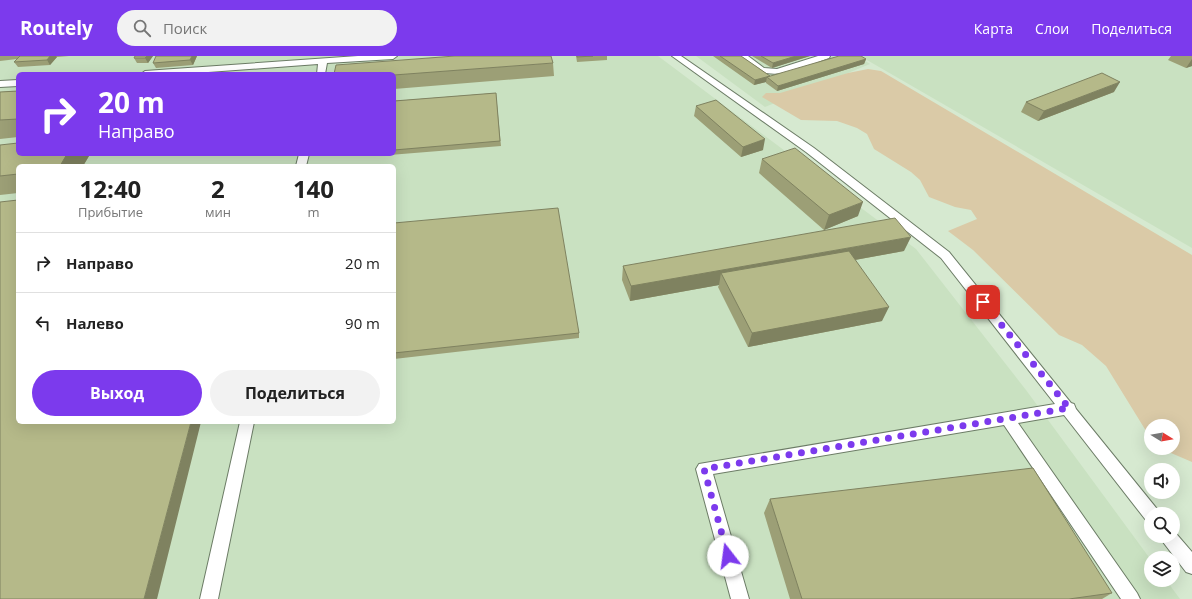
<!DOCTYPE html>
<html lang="ru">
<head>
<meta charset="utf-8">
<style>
  :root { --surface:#fff; --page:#f2f2f2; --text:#222; --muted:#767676; --line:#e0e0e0; --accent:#7c3aed }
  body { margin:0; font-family:"Open Sans",sans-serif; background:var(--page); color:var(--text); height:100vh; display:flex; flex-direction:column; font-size:15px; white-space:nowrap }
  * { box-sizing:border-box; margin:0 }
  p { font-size:13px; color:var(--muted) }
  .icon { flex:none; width:22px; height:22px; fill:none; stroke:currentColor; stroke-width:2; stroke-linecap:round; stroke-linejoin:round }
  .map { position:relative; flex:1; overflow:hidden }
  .sheet { position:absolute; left:16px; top:108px; width:380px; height:260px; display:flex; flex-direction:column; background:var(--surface); border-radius:6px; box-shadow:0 4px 16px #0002 }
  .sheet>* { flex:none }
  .top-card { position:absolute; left:16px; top:16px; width:380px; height:84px; border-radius:6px; box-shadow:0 4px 16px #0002; background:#7c3aed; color:#fff; overflow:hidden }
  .needle { width:26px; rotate:101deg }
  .fabs { position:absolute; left:1144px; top:363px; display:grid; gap:8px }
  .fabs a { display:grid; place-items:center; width:36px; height:36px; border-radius:50%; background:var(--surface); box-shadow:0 4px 16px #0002; font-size:20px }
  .pin { position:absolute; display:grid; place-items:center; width:34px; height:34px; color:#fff; margin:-17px; border-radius:8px; box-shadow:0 2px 6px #0006 }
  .me { position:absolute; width:44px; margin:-22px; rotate:345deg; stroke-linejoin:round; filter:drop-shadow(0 0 3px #0008) }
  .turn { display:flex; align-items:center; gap:14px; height:84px; padding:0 16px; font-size:18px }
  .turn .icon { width:52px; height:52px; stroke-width:2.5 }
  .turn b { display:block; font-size:28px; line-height:34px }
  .eta { display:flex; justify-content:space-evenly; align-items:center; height:68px; text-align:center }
  .eta b { font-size:24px; font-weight:700; line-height:28px }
  .primary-button { display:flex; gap:8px; margin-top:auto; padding:8px 16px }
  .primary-button a { flex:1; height:46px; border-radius:24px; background:var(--accent); color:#fff; font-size:16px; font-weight:700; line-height:46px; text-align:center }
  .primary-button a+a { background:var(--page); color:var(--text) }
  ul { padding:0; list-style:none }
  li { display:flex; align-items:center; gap:12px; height:60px; padding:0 16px; border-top:1px solid var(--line) }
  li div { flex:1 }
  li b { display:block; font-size:15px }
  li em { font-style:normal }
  header { display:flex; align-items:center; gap:24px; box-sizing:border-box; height:56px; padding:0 20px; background:var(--accent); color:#fff }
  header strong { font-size:19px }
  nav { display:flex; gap:22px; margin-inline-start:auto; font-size:14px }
  .search { width:280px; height:36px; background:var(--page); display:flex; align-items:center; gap:10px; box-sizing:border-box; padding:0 14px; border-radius:22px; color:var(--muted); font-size:15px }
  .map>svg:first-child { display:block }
  .built { fill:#c9e1c1; fill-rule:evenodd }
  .green { fill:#dacaa7 }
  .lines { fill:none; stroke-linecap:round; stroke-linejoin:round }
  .service-casing { stroke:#6c7c66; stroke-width:2 }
  .service { fill:#fff; fill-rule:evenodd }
  .wall { fill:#9c9f76 }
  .shaded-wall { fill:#7f8260 }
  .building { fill:#b5b989; stroke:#7f8260 }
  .route { stroke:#7c3aed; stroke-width:7; stroke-dasharray:0 12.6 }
</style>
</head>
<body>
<header>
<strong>Routely</strong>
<div class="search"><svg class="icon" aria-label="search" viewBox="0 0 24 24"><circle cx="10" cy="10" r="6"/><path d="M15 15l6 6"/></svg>Поиск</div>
<nav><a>Карта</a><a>Слои</a><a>Поделиться</a></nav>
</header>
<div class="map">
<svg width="1192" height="543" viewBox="0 0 1192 543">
  <rect width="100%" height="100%" fill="#d6e9d0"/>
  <path class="built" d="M0 0H658L916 193 1026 334 1151 504V524H1166L1180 543H0ZM18 18H394V98H18ZM18 110H394V366H18Z
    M696 0H858L870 8 765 51Z
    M860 0H1192V192Z"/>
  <path class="green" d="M868 13 881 15 1192 199V406L1171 397 1157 394 1156 392H1173V370H1151V383L1106 310 1082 289 1059 279 973 194 948 175 977 163 971 154 955 151 929 141 920 124 911 116 874 93 867 78 857 72 837 65 801 64 762 41 766 37H780L848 17Z"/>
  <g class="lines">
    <g class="service-casing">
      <path id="service" d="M358 0H397L393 3 327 7 325 18H317L318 8 181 18H141L145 15Z
        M672 0H681L814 92 949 196 1071 347 1074 348 1076 353 1157 453 1159 458H1151V466L1145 463 1064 359 1018 367 1137 537 1140 543H1121L1004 369 713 418 749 543H731L696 413 699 408 1055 348 941 202 806 96Z
        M739 0H748L764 12 777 13 818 0H830L829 2C797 13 766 32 739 0Z
        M18 24V30L0 31V25Z
        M299 98H309L306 110H296Z
        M240 366H254L218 543H200Z
        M1173 474 1192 496V518L1186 516 1163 486 1161 480H1173Z"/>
    </g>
    <use href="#service" class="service"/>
  </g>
  <path class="wall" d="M0 0H69L57 1 50 9 18 11 14 6 17 3 0 5Z
    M153 0 148 7H137L134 2Z
    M197 0 193 9 156 12 153 7Z
    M576 0H607V4L577 6Z
    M713 0H741L770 20V21L866 3 864 8 777 35 766 27V26L754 29Z
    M752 0H810L772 12Z
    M1171 0H1192V10L1186 12 1168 4Z
    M553 7 554 20 394 33V18Z
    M18 35V81L0 83V36Z
    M1114 36 1038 65 1021 56 1026 46Z
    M496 37 501 90 377 100V98H394V45Z
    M696 50 763 94 741 101 694 60Z
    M0 89 89 100 83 110H18V137L0 139Z
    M762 103 858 160 824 174 759 117Z
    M394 167 579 277V282L394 303Z
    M904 195 855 204 882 265 748 291 718 231 719 229 630 245 622 224 623 210Z
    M770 443 1112 537 1102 543H790L764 457Z"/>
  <path class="shaded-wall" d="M50 0H56L57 1 50 9 47 4Z
    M147 0H153L148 7 145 2Z
    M192 0H197L193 9 190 4Z
    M796 0H810L772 12 773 7Z
    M866 3 864 8 777 35 778 30Z
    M1192 3V10L1186 12Z
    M770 20 769 23 767 21 766 26 754 29 755 24Z
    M1120 26 1114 36 1038 65 1044 55Z
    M765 83 763 94 741 101 743 91Z
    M67 98H88L89 100 83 110H60Z
    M863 146 858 160 824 174 829 159Z
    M911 181 904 195 727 227 721 217 719 229 630 245 631 230Z
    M889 251 882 265 748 291 752 277Z
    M191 366H201L157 543H144Z"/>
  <path class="building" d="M20 0H50L47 4 14 6Z
    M135 0H147L145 2H134Z
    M156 0H192L190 4 153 7Z
    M455 0H551L553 7 394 19V18H334L336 9Z
    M577 0H593L577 1Z
    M720 0H741L770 20 755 24Z
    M761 0H796L773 7Z
    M839 0H861L866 3 778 30 767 21Z
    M1102 17 1120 26 1044 55 1026 46Z
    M18 35V63L0 64V36Z
    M496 37 500 85 394 94V45Z
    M716 44 765 83 743 91 696 50Z
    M18 87V98H67L60 110H18V118L0 120V89Z
    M795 92 863 146 829 159 762 103Z
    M18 144V366H191L144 543H0V146Z
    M558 152 579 277 394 297V167Z
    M895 162 911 181 631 230 623 210Z
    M849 195 889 251 752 277 721 217Z
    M1033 412 1112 537 1069 543H802L770 443Z"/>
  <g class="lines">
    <path class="route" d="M728 500 704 413 1069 352 983 246"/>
  </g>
</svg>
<div class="fabs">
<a><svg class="needle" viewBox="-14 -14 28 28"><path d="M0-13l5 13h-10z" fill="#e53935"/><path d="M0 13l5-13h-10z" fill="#767676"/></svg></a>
<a><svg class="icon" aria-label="sound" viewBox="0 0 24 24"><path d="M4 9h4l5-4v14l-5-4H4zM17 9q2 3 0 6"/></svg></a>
<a><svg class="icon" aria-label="search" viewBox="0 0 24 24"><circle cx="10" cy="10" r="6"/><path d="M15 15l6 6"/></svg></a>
<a><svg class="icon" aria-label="layers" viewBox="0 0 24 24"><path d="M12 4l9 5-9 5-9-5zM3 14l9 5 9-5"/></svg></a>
</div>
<div class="pin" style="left:983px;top:246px;background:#d93025"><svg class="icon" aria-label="arrive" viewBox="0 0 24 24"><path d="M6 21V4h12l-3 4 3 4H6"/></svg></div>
<svg class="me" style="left:728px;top:500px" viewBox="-20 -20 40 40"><circle r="19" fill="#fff"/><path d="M0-13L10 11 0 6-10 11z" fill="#7c3aed"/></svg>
<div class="top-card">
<div class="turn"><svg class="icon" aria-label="right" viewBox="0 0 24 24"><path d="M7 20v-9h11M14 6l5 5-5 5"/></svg><div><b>20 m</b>Направо</div></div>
</div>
<section class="sheet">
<div class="eta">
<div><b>12:40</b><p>Прибытие</p></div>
<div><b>2</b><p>мин</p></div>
<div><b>140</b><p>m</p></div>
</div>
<ul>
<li><svg class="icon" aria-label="right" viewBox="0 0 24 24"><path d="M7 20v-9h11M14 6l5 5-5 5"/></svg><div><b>Направо</b></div><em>20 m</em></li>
<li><svg class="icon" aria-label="left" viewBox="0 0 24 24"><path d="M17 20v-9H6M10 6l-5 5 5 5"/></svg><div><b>Налево</b></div><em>90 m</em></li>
</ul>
<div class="primary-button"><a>Выход</a><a>Поделиться</a></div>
</section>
</div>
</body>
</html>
